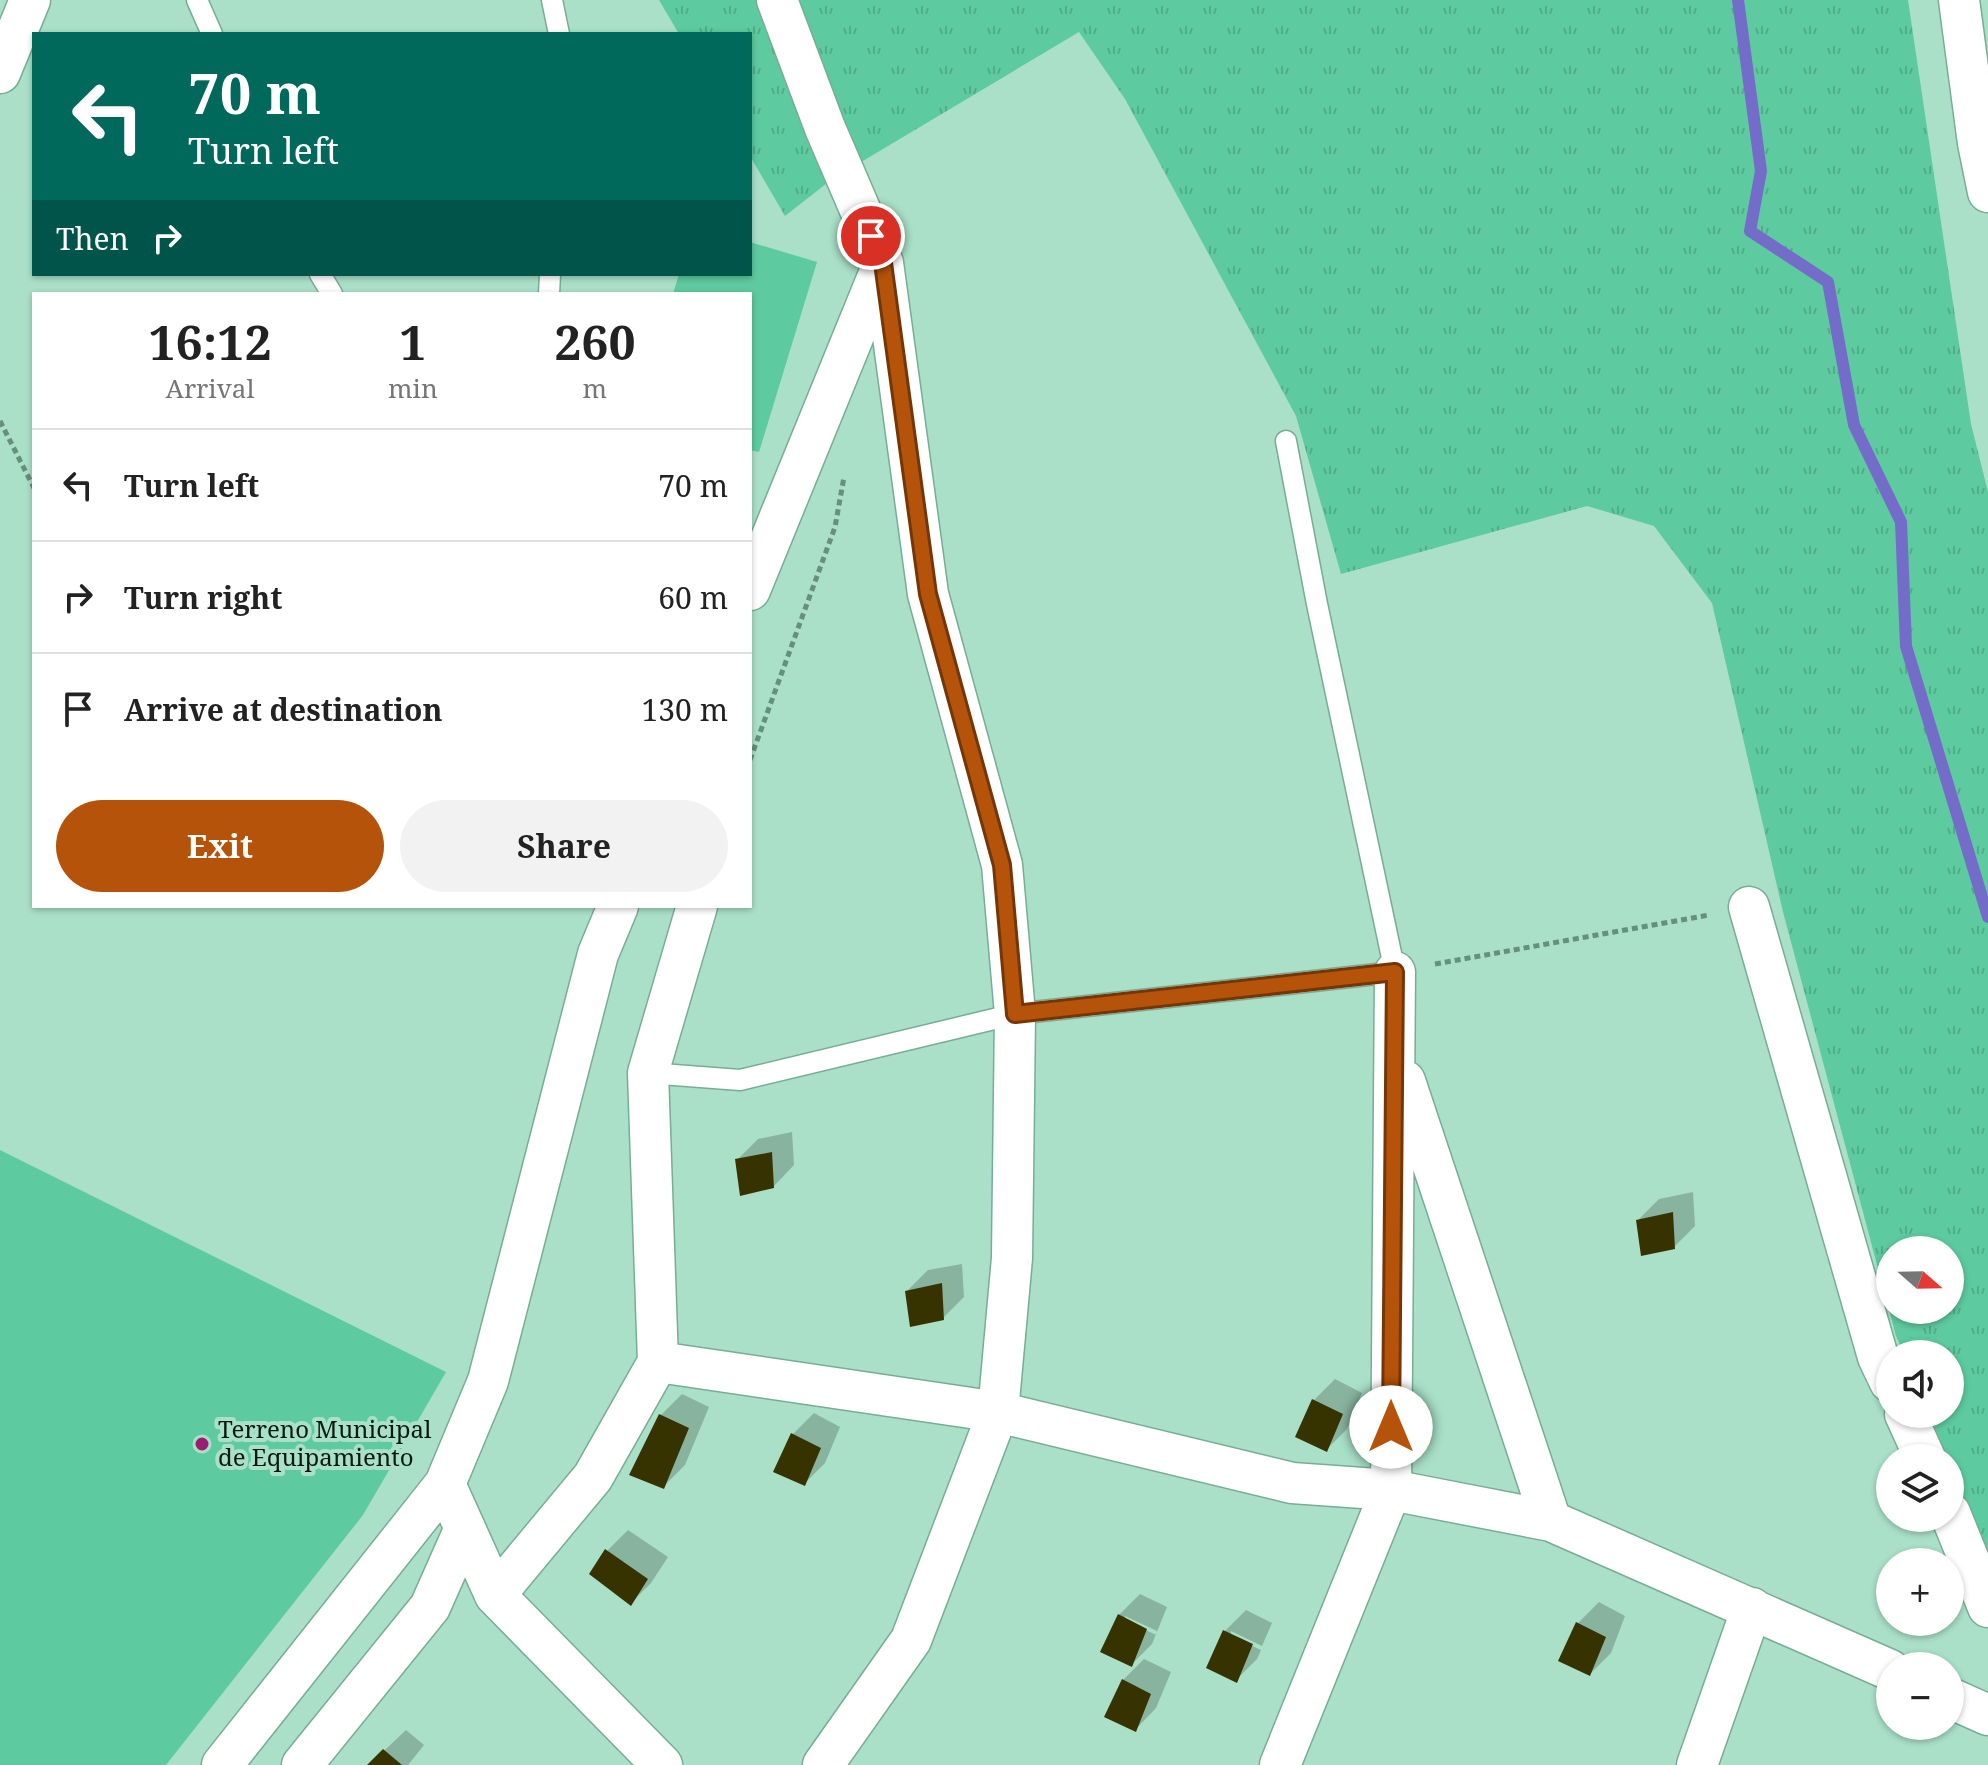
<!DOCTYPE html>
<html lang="en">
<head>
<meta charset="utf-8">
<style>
  :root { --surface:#fff; --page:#f2f2f2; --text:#222; --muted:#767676; --line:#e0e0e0; --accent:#b45309 }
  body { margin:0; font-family:"Noto Serif",serif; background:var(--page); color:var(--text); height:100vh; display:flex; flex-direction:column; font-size:30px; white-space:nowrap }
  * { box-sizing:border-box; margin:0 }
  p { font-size:26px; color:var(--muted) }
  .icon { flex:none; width:44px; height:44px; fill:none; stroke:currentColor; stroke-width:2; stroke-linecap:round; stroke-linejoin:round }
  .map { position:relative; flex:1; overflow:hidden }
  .sheet { position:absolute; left:32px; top:292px; width:720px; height:616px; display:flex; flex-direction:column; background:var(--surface); border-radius:0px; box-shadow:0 2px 6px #0004 }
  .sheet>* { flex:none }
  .hud { position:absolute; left:32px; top:32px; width:720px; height:244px; border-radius:0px; box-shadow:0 2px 6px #0004; background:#00695c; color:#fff; overflow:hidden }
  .needle { width:52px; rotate:110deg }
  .tools { position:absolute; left:1876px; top:1236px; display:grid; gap:16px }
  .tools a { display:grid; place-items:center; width:88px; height:88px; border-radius:50%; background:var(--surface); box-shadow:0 2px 6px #0004; font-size:40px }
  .pin { position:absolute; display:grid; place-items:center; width:68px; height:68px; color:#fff; margin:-34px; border:4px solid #fff; border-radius:50%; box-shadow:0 2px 8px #0007 }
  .me { position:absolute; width:88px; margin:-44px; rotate:0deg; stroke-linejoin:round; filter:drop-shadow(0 0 6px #0008) }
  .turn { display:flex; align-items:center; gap:28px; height:168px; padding:0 24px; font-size:36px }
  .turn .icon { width:104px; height:104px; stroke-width:2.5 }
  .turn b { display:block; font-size:56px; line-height:68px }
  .then { display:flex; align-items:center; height:76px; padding:0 24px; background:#0003; gap:16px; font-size:30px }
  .eta { display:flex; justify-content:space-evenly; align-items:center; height:136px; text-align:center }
  .eta b { font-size:48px; font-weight:700; line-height:56px }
  .cta { display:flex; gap:16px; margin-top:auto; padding:16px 24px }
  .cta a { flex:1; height:92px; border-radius:48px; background:var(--accent); color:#fff; font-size:32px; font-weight:700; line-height:92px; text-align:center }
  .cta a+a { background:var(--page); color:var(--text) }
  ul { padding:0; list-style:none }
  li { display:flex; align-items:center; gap:24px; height:112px; padding:0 24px; border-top:2px solid var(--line) }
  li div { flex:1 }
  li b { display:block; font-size:30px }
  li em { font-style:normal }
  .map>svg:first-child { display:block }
  .grass { fill:url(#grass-tufts); fill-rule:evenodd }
  .pitch { fill:#5eca9f }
  .shadow { fill:#0003; fill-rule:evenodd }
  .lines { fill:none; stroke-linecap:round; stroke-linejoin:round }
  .stream { stroke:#746cc9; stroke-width:12 }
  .building { fill:#373300 }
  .service-casing { stroke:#78ad95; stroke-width:23 }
  .minor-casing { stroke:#78ad95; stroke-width:43 }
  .path { stroke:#668f7d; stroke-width:5; stroke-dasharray:6 4; stroke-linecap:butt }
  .service { stroke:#fff; stroke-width:20 }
  .minor { stroke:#fff; stroke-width:40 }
  .route-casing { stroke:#753606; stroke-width:20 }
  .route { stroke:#b45309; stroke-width:14 }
  .poi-dot { fill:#9b1d72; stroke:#a9e0c7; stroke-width:3 }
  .labels { text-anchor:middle; stroke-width:8; stroke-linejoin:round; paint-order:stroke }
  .poi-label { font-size:24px; fill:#051a12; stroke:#a9e0c7; text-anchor:start }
</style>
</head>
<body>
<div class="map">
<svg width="1988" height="1765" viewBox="0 0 1988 1765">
  <defs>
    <pattern id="grass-tufts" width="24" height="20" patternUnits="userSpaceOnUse" patternTransform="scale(2)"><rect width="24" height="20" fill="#5eca9f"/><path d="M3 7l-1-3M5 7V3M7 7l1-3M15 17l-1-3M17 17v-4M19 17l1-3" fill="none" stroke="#50ad88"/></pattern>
  </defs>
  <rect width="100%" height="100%" fill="#a9e0c7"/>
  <path class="grass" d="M659 0H1908L1971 424 1988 492V1556L1950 1465V1458H1947L1929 1414H1950V1354H1904L1896 1336 1783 912 1712 603 1654 526 1587 506 1341 574 1296 416 1125 99 1079 32 831 180 785 216 750 156V34H679ZM1890 1250H1950V1310H1890Z"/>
  <path class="pitch" d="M750 242 817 262 759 452 750 450V294H673L679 274H750Z
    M0 1150 446 1372 363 1515 166 1765H0Z"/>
  <path class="shadow" d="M792 1132 794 1165 773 1187 737 1160 758 1139Z
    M1693 1192 1695 1226 1674 1247 1638 1220 1659 1199Z
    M962 1264 964 1297 943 1318 907 1291 928 1270Z
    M1335 1379 1362 1393 1347 1429 1326 1450 1297 1436 1314 1400Z
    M682 1394 709 1407 685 1465 664 1486 661 1415Z
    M814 1413 840 1427 825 1463 804 1484 793 1434Z
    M628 1530 668 1557 651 1583 630 1604 607 1551Z
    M1140 1594 1167 1607 1152 1644 1131 1665 1119 1615ZM1125 1616 1157 1631 1156 1635 1125 1620Z
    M1599 1602 1625 1616 1611 1653 1590 1674 1578 1623Z
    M1246 1610 1272 1623 1262 1646 1231 1631V1636L1261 1650 1257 1659 1236 1680 1225 1631Z
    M1144 1659 1171 1672 1156 1708 1136 1729 1123 1680Z
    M406 1730 424 1745 408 1765H369Z"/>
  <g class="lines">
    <path class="stream" d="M1738 0 1761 171 1750 231 1828 282 1854 425 1901 522 1906 646 1988 917"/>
  </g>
  <path class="building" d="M772 1152 774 1188 740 1196 735 1159Z
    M1673 1212 1675 1249 1641 1256 1636 1220Z
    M942 1283 944 1320 910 1327 905 1291Z
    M1312 1399 1343 1414 1327 1452 1295 1437Z
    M659 1414 689 1428 664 1489 629 1475Z
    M791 1433 821 1448 805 1486 773 1472Z
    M605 1549 648 1579 631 1606 589 1574Z
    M1118 1614 1147 1629 1132 1667 1100 1652Z
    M1576 1622 1606 1637 1590 1676 1558 1661Z
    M1223 1630 1253 1644 1237 1683 1206 1668Z
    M1122 1679 1151 1694 1136 1732 1104 1717Z
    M383 1749 402 1765H367Z"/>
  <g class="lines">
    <g class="service-casing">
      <path id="service" d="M197 0 212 34
        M552 0 559 34
        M320 274 332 294
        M549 294 550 274
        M648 1073 740 1080 1015 1014 1395 972 1317 604 1286 441"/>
    </g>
    <g class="minor-casing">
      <path id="minor" d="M777 0 825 128 883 263 928 594 1002 865 1015 1014 1012 1258 998 1412 911 1640 823 1765
        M1959 0 1978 143 1988 192
        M0 73 30 0
        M750 590 883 264
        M1749 907 1878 1357 1890 1382
        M1405 1081 1551 1521
        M658 1362 998 1412 1292 1483 1391 1490 1551 1521 1890 1670
        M1905 1414 1925 1458
        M445 1484 495 1595 662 1765
        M1950 1513 1988 1607
        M495 1595 593 1477 658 1362 648 1073 697 906
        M1950 1698 1988 1715
        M222 1765 445 1484 488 1381 598 954 618 906
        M302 1765 430 1607 465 1528
        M1280 1765 1391 1490 1395 972
        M1697 1765 1752 1608"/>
    </g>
    <path class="path" d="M0 421 34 488
      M750 760 835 527 844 477
      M1435 964 1709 915"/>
    <use href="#service" class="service"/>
    <use href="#minor" class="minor"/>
  </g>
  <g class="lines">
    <g class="route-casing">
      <path id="route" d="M871 236 883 263 928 594 1002 865 1015 1014 1395 972 1391 1427"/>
    </g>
    <use href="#route" class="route"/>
  </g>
  <circle class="poi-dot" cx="202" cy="1444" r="8"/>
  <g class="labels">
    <g class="poi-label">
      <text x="218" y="1438">Terreno Municipal<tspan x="218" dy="28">de Equipamiento</tspan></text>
    </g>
  </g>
</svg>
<div class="tools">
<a><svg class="needle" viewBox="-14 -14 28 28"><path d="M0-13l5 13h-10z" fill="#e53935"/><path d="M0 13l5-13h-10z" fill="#767676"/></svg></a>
<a><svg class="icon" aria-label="sound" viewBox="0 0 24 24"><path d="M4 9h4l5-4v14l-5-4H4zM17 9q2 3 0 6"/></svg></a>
<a><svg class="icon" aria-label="layers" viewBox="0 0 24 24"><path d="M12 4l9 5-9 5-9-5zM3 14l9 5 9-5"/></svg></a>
<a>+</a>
<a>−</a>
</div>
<div class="pin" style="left:871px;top:236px;background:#d93025"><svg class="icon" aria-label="arrive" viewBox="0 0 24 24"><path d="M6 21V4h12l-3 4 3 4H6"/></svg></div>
<svg class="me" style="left:1391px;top:1427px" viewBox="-20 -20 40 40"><circle r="19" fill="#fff"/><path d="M0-13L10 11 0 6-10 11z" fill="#b45309"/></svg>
<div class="hud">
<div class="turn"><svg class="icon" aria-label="left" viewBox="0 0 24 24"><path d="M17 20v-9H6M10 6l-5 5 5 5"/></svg><div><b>70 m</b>Turn left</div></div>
<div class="then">Then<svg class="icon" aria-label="right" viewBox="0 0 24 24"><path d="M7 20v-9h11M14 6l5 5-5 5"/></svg></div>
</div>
<section class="sheet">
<div class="eta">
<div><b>16:12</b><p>Arrival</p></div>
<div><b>1</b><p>min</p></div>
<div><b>260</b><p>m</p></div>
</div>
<ul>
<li><svg class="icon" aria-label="left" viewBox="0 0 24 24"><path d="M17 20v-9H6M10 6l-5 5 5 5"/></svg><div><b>Turn left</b></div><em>70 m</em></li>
<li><svg class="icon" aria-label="right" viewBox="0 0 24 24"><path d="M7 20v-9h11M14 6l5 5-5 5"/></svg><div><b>Turn right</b></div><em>60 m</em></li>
<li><svg class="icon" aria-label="arrive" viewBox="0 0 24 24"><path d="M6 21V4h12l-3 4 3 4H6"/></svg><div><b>Arrive at destination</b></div><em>130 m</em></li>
</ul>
<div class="cta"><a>Exit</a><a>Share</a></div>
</section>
</div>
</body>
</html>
